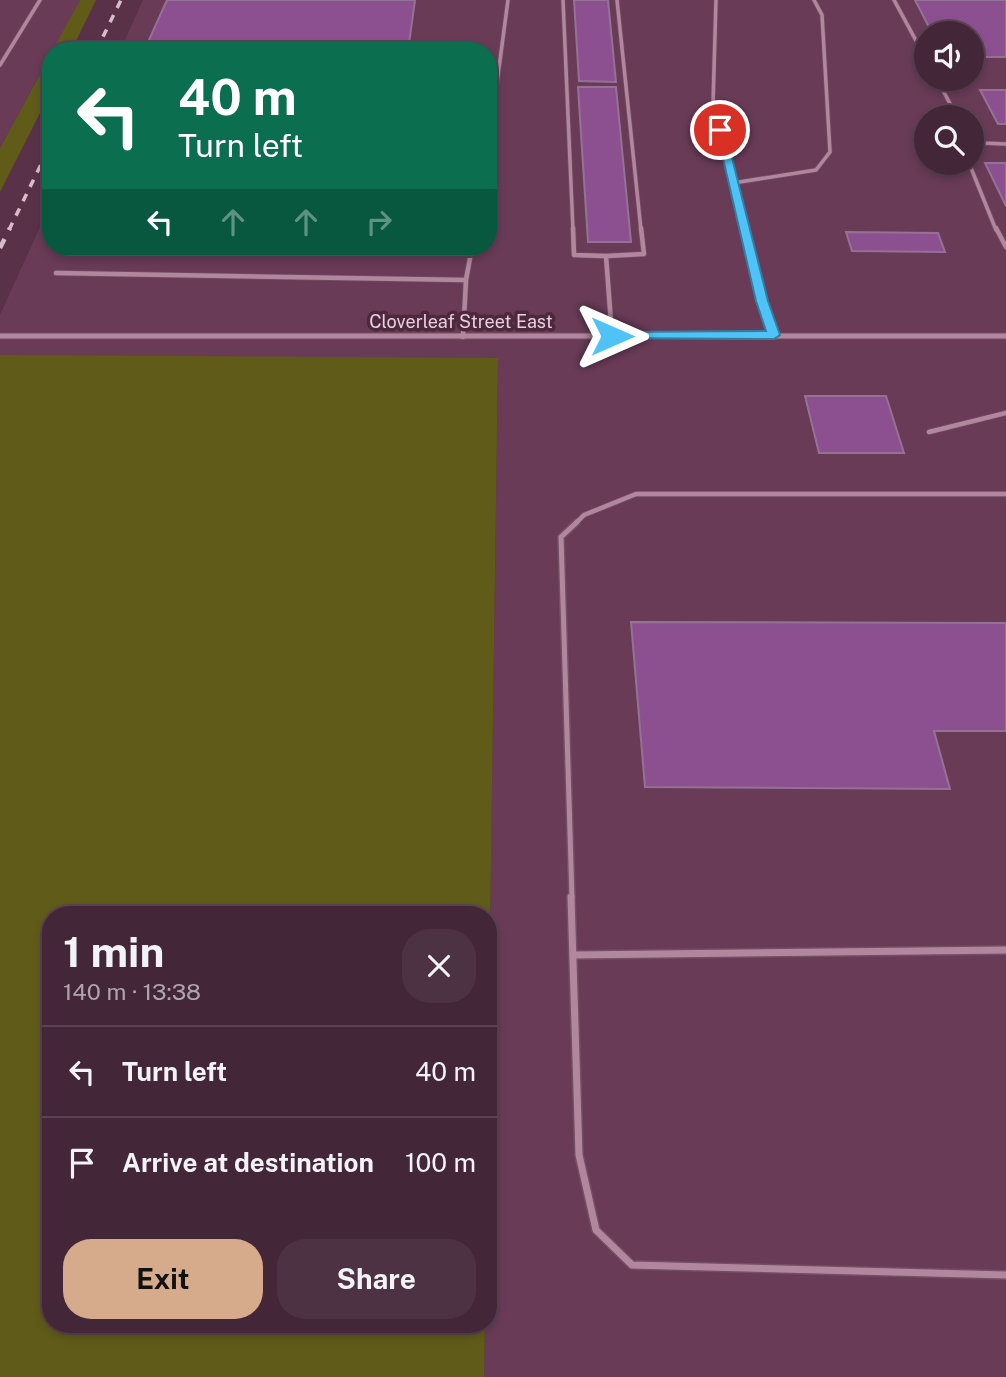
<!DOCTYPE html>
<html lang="en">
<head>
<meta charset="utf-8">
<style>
  :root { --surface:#432638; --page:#4d3243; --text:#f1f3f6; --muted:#afa5ae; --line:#5b4353; --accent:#d6ab8b }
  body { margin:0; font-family:"Public Sans",sans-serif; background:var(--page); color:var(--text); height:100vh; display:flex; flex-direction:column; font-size:26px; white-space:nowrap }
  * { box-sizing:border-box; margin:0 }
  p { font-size:23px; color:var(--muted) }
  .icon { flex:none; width:38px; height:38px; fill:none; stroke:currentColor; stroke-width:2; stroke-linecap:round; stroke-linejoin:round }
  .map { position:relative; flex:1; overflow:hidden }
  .drawer { position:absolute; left:42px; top:906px; width:455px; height:427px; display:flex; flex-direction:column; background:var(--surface); border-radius:28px; box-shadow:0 4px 10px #0003,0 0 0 2px var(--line) }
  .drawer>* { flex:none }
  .top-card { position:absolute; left:42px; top:42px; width:455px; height:214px; border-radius:28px; box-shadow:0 4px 10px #0003,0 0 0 2px var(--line); background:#0b6e4f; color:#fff; overflow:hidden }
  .controls { position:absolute; left:914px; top:21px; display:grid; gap:14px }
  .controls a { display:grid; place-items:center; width:70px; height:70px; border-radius:50%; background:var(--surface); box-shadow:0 4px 10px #0003,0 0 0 2px var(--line); font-size:35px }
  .pin { position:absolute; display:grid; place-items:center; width:60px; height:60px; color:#fff; margin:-30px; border:4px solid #fff; border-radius:50%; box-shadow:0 2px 7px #0007 }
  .me { position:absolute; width:77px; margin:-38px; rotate:90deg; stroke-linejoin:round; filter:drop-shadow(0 0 5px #0008) }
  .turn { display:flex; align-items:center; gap:24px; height:147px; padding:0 21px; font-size:32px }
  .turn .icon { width:91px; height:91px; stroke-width:2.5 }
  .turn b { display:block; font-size:49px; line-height:60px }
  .lanes { display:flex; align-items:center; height:66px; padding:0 21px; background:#0003; justify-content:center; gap:35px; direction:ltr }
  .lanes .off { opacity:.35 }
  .round { display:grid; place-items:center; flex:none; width:74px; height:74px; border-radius:28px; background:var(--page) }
  .headline { display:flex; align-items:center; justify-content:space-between; height:119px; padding:0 21px }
  h1 { font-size:42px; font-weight:700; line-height:52px }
  .cta { display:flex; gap:14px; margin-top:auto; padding:14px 21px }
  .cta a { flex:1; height:80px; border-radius:28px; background:var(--accent); color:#111; font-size:28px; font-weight:700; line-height:80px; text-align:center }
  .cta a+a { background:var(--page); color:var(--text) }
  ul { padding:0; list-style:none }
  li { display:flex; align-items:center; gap:21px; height:91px; padding:0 21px; border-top:2px solid var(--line) }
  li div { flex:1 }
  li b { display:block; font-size:26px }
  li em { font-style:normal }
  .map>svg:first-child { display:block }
  .built { fill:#693b57; fill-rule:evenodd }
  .green { fill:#615b1a }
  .building { fill:#8c5091; stroke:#937295; stroke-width:2 }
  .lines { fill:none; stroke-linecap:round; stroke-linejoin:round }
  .lane-far3-casing { stroke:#715063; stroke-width:5 }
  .lane-far2-casing { stroke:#715063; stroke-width:6 }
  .lane-far1-casing { stroke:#715063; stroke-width:8 }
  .lane-casing { stroke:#715063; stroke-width:10 }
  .street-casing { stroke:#715063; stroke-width:7 }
  .lane-far3 { stroke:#b3869f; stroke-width:3.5 }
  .lane-far2 { stroke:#b3869f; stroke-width:4.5 }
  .lane-far1 { stroke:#b3869f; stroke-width:5 }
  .lane { stroke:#b3869f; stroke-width:7 }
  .street { stroke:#b3869f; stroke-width:5 }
  .rail-far1 { stroke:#d7bcca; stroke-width:3.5; stroke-dasharray:8 8; stroke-linecap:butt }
  .rail { stroke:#d7bcca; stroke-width:4.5; stroke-dasharray:10 10; stroke-linecap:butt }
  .route { fill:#4fc3f7; stroke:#337fa1; stroke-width:2 }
  .labels { text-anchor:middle; stroke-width:7; stroke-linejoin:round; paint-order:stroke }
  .far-street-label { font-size:18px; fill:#e9d0dd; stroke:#4e283f }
</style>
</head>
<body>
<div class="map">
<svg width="1006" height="1377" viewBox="0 0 1006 1377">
  <rect width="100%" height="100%" fill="#59324a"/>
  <path class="built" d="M0 0H80L0 148Z
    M143 0H1006V1377H484L485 1325H488V1077L498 359 0 357V315L51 203V247H488V51H120ZM926 33H971V79H926ZM926 117H971V163H926Z"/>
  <path class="green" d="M80 0H96L71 51H52Z
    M51 54V91L0 192V148Z
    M0 355 498 358 488 1077V915H51V1325H485L484 1377H0Z"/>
  <path class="building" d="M167 0H415L408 51H144Z
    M574 0H608L616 82 579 81Z
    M915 0H1006V57H971V33H932Z
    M578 87H616L631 242H588Z
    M980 90H1006V124H998Z
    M985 163H1006V206Z
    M846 232 938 233 945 252 852 251Z
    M805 396H886L904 453H819Z
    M631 622 1006 623V731H934L950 789 645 787Z"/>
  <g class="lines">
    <g class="lane-far3-casing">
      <path id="lane-far3" d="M563 0 573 230
        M617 0 641 230
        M716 0 713 104 744 230
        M894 0 926 59
        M0 65 40 0
        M937 79 957 117
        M971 138 982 143 1006 144
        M488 151 508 0
        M969 163 996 230
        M733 183 816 170 830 152 822 15 814 0"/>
    </g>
    <g class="lane-far2-casing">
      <path id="lane-far2" d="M573 228 574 255 606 256 612 336
        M744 228 762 301 774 335
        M996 228 1006 247
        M606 256 644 254 641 228
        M56 273 466 280
        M463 337 466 280 472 247
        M929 432 1006 413
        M575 524 584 515 636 494H1006"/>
    </g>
    <g class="lane-far1-casing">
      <path id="lane-far1" d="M572 898 561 537 577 522"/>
    </g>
    <g class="lane-casing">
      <path id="lane" d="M571 897 579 1155 596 1230 632 1265 1006 1275
        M574 955 1006 950"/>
    </g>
    <g class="street-casing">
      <path id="street" d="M0 336H1006"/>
    </g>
    <use href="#lane-far3" class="lane-far3"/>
    <use href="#lane-far2" class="lane-far2"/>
    <use href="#lane-far1" class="lane-far1"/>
    <use href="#lane" class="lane"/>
    <use href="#street" class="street"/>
    <path class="rail-far1" d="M96 51 121 0
      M9 230 51 144"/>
    <path class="rail" d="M0 248 10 228"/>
  </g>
  <path class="route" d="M716 128 725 130 768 301 780 335 774 339 608 338 606 336 612 332 766 331 756 301Z"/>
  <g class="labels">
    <g class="far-street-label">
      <text x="461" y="328">Cloverleaf Street East</text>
    </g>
  </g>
</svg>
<div class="controls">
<a><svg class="icon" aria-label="sound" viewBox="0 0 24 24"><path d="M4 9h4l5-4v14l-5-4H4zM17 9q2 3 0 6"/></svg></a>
<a><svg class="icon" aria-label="search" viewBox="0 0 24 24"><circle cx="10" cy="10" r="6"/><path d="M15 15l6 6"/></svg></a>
</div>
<div class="pin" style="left:720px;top:130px;background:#d93025"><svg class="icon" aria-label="arrive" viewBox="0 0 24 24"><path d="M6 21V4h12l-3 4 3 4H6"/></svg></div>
<svg class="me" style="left:612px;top:336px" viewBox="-20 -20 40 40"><path d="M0-17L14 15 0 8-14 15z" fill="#4fc3f7" stroke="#fff" stroke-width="4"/></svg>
<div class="top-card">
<div class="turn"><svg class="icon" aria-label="left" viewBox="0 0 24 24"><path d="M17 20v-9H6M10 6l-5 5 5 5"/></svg><div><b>40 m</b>Turn left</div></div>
<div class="lanes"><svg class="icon" aria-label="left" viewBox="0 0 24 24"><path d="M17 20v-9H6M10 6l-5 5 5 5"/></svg><svg class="icon off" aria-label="ahead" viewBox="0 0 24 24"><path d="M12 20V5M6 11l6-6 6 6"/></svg><svg class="icon off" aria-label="ahead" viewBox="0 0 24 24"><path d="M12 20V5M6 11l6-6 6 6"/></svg><svg class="icon off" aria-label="right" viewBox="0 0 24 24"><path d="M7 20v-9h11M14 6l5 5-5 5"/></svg></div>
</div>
<section class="drawer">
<div class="headline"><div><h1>1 min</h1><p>140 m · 13:38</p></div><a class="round"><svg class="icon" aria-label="close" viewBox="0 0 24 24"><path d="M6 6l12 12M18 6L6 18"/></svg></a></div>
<ul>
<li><svg class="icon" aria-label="left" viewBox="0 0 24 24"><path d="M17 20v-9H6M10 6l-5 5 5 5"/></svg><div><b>Turn left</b></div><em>40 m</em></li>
<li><svg class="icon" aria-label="arrive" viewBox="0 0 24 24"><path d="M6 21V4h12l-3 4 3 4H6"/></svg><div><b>Arrive at destination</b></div><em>100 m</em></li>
</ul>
<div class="cta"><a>Exit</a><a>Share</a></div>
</section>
</div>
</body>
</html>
